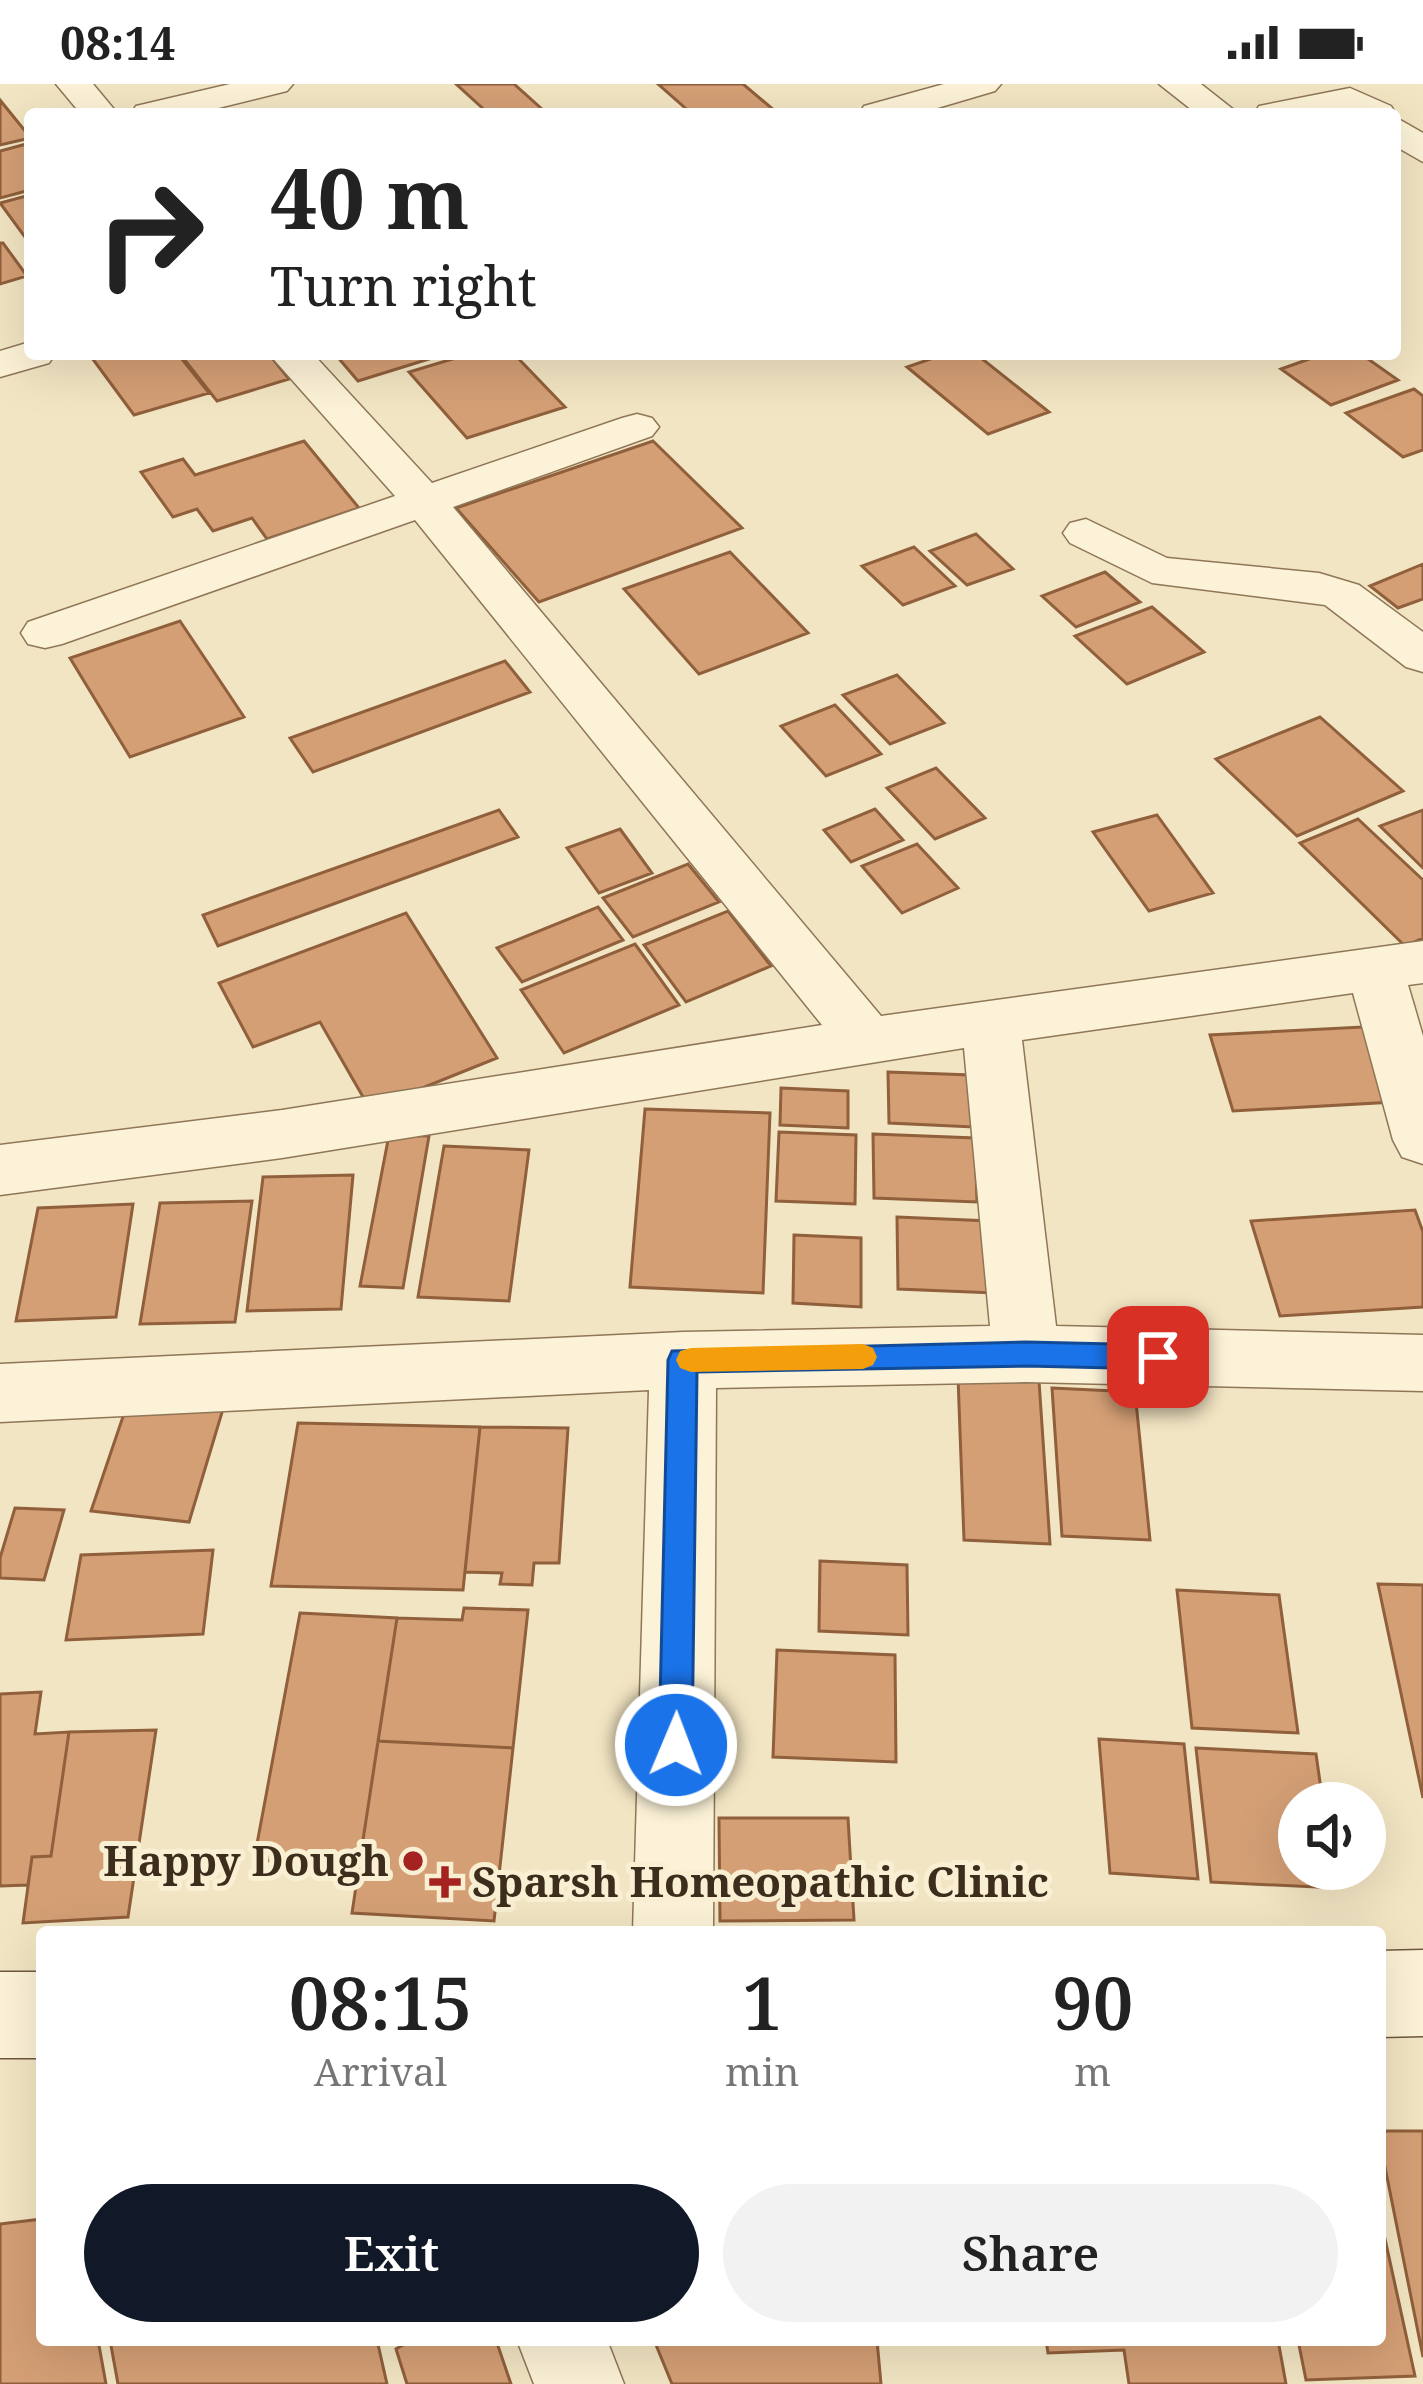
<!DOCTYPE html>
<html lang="en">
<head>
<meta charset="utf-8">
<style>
  :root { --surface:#fff; --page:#f2f2f2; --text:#222; --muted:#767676; --accent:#111827 }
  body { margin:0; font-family:"Noto Serif",serif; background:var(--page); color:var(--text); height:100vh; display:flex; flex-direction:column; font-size:45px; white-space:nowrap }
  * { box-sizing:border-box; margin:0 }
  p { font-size:39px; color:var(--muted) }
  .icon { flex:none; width:66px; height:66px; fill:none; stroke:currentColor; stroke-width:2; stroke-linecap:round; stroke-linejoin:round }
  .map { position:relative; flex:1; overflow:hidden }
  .details { position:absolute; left:36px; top:1842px; width:1350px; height:420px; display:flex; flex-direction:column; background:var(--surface); border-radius:12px; box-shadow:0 12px 48px #0002 }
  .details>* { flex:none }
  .banner { position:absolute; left:24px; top:24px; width:1377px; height:252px; border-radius:12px; box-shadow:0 12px 48px #0002; background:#fff; color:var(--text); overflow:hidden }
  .controls { position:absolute; left:1278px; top:1698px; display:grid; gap:24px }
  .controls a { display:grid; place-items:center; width:108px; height:108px; border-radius:50%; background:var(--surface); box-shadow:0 12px 48px #0002; font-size:60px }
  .pin { position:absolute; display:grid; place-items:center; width:102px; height:102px; color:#fff; margin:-51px; border-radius:24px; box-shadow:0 6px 18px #0006 }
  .me { position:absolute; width:132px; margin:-66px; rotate:1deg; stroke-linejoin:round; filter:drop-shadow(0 0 9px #0008) }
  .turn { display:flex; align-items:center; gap:42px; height:252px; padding:0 48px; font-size:54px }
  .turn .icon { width:156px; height:156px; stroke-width:2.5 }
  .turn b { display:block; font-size:84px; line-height:102px }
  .eta { display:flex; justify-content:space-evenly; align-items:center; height:204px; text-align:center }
  .eta b { font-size:72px; font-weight:600; line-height:84px }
  .action { display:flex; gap:24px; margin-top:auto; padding:24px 48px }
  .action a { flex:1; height:138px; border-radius:72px; background:var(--accent); color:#fff; font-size:48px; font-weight:600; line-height:138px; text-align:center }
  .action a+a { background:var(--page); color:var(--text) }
  .status { display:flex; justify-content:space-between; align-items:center; height:84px; padding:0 60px; background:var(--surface); direction:ltr }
  .status svg { height:33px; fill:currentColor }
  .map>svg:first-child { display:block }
  .building { fill:#d49f75; stroke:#905f3b; stroke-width:3 }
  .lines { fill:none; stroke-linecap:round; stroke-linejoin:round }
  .street-casing { stroke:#8f7657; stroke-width:3 }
  .secondary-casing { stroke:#71573b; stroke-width:3 }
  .street { fill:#fcf2d7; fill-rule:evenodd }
  .secondary { fill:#fcf2d7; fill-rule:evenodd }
  .route { fill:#1a73e8; stroke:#114b97; stroke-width:3 }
  .slow { fill:#f59e0b }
  .poi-dot { fill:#a42321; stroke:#f9efd3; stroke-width:4.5 }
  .labels { text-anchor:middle; stroke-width:10; stroke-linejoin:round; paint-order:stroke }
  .near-poi-label { font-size:42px; font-weight:bold; fill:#3d2d1d; stroke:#f9efd3; text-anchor:end }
</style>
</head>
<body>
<div class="status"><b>08:14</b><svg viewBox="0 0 49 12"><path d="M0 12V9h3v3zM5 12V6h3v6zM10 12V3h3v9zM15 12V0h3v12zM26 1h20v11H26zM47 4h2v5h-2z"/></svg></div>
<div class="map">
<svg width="1423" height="2300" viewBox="0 0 1423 2300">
  <rect width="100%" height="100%" fill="#f2e5c3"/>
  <path class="building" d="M456 0H514L543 26 489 30Z
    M658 0H743L775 27 692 30Z
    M0 16 30 53V54L0 61Z
    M30 59V106L0 114V67Z
    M30 111V160L0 119Z
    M0 159H3L27 192 0 200Z
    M104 270H178L209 309 134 331 92 274Z
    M180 270H269L289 295 217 317Z
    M335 270H445L358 297Z
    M469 270H514L565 323 467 354 409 288Z
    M945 270H976L1049 328 988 350 907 283Z
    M1323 270H1361L1398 296 1331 321 1281 285Z
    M1414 305 1423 312V366L1403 373 1346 329Z
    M304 357 359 424 267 455 252 434 213 447 197 425 173 433 141 388 183 375 195 391Z
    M653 357 742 444 539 518 456 424Z
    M976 450 1013 485 967 501 930 467Z
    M914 463 955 502 903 521 862 482Z
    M730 468 808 549 699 590 624 505Z
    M1423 480V515L1398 524 1370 502Z
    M1105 488 1140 518 1076 543 1042 512Z
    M1152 523 1204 568 1127 600 1075 552Z
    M180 537 244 633 130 673 70 574Z
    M505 577 530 608 313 688 290 654Z
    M897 591 944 639 890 660 843 611Z
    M835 621 881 670 826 692 781 642Z
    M1320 633 1403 707 1297 752 1216 675Z
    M936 684 985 734 935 755 887 704Z
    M875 725 903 756 851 778 824 746Z
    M499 726 518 753 218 862 203 831Z
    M1423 726V784L1380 742Z
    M1157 731 1213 809 1149 827 1093 748Z
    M1358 735 1423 796V854L1405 862 1300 759Z
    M620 745 652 789 599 809 567 764Z
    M917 760 958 804 902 829 862 782Z
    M688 780 719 818 633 853 603 814Z
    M598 823 623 856 522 898 497 864Z
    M728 827 771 882 686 918 644 861Z
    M406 829 497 974 370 1025 320 938 253 963 219 899Z
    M635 860 679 921 564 969 521 906Z
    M1382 942 1411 1017 1233 1027 1210 951Z
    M888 988 971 991 973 1043 889 1039Z
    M781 1004 848 1007V1044L780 1041Z
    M645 1025 770 1029 763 1209 630 1203Z
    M779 1048 856 1051 855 1120 776 1117Z
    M873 1050 975 1054 977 1118 874 1114Z
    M389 1051 429 1052 403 1204 360 1202Z
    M444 1062 529 1066 509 1217 418 1213Z
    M353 1091 341 1225 247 1227 263 1093Z
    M252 1117 235 1238 140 1240 160 1119Z
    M133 1120 116 1233 16 1237 38 1124Z
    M1415 1126 1423 1148V1223L1280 1232 1251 1137Z
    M897 1133 990 1137 994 1209 898 1205Z
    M794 1151 861 1154V1223L793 1219Z
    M958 1293 1039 1297 1050 1460 964 1456Z
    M1052 1304 1135 1308 1150 1456 1062 1452Z
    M132 1306 226 1315 189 1438 91 1427Z
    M298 1339 480 1343 463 1506 271 1502Z
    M480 1343 568 1344 559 1479H534L532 1501 500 1500 502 1489 465 1488Z
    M15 1424 64 1426 44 1496 0 1494V1474Z
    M213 1466 203 1550 66 1556 81 1471Z
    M820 1477 907 1481 908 1551 819 1547Z
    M1378 1500 1423 1501V1714Z
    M1177 1506 1279 1511 1298 1649 1192 1644Z
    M464 1524 528 1526 513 1664 378 1657 397 1534 462 1536Z
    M300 1529 397 1534 359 1782 254 1776Z
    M777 1566 895 1571 896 1678 773 1673Z
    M41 1608 35 1650 69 1648 51 1772 32 1773 28 1801 0 1802V1610Z
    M156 1646 128 1833 23 1839 32 1773 51 1772 69 1648Z
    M1099 1655 1184 1660 1198 1795 1110 1789Z
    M378 1657 513 1664 494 1837 352 1829Z
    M1196 1664 1316 1670 1323 1719H1299V1785H1333L1336 1804 1211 1798Z
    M719 1734H848L854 1836 720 1837Z
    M1380 2047H1423V2273L1380 2058Z
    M1380 2132 1415 2292 1306 2296 1298 2256H1380Z
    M42 2135V2256H98L106 2300H0V2140Z
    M110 2256H377L387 2300H118Z
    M412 2256H496L511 2300H407L396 2265Z
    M654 2256H877L881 2300H672Z
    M1046 2256H1278L1286 2300H1129L1124 2266 1048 2269Z"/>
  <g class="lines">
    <g class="street-casing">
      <path id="street" d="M56 0H93L118 30H81Z
        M230 0H293L287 7 194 30H131L136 22Z
        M944 0H1001L995 7 917 30H859L864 22Z
        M1159 0H1201L1239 30H1197Z
        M1350 4 1391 22 1396 30H1254L1259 22Z
        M1395 33 1423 49V78L1395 62Z
        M30 258V270H55L49 279 0 293V267Z
        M269 270H313L432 399 622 334 637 330 652 334 659 343 652 352 453 423 881 932 1423 857V899L1408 901 1423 952V1080L1402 1073 1393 1056 1353 909 1022 956 1056 1242 1423 1251V1307L1026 1298 716 1304 713 1848H633L649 1306 0 1338V1280L683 1248 990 1242 964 964 282 1074 0 1111V1061L282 1026 822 941 415 436 62 560 45 564 28 560 21 549 28 538 395 412Z
        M1086 435 1167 474 1319 489 1359 501 1423 548V588L1406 583 1325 521 1152 499 1070 459 1063 449 1070 439Z
        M517 2256H607L624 2300H534Z"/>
    </g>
    <g class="secondary-casing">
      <path id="secondary" d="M1423 1866V1952L1380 1953V1867Z
        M0 1888H42V1974H0Z"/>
    </g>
    <use href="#street" class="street"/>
    <use href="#secondary" class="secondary"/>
  </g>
  <path class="route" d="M1026 1258 1158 1261 1168 1264 1173 1273 1168 1282 1158 1285 1026 1282 697 1288 692 1661 687 1672 676 1677 664 1672 659 1661 668 1276 672 1267Z"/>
  <path class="slow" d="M863 1260 873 1264 877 1273 873 1281 863 1285 691 1288 680 1284 676 1276 680 1267 691 1264Z"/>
  <g class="poi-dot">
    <circle cx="413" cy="1777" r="12"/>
    <path d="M439 1780h12v12h12v12h-12v12h-12v-12h-12v-12h12z"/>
  </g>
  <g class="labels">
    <g class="near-poi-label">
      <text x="389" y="1792">Happy Dough</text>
      <text x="472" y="1813" text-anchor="start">Sparsh Homeopathic Clinic</text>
    </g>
  </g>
</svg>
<div class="controls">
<a><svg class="icon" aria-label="sound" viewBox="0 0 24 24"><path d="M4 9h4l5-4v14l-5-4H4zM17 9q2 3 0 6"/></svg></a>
</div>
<div class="pin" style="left:1158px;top:1273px;background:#d93025"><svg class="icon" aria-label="arrive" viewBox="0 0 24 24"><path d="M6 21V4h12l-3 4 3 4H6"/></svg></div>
<svg class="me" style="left:676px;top:1661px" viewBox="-20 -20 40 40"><circle r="17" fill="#1a73e8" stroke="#fff" stroke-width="3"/><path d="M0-11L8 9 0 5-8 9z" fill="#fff"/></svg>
<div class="banner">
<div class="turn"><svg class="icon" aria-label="right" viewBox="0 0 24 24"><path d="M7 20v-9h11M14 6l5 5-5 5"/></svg><div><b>40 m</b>Turn right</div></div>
</div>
<section class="details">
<div class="eta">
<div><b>08:15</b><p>Arrival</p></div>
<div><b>1</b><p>min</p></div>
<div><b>90</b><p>m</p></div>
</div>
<div class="action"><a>Exit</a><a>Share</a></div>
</section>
</div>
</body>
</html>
